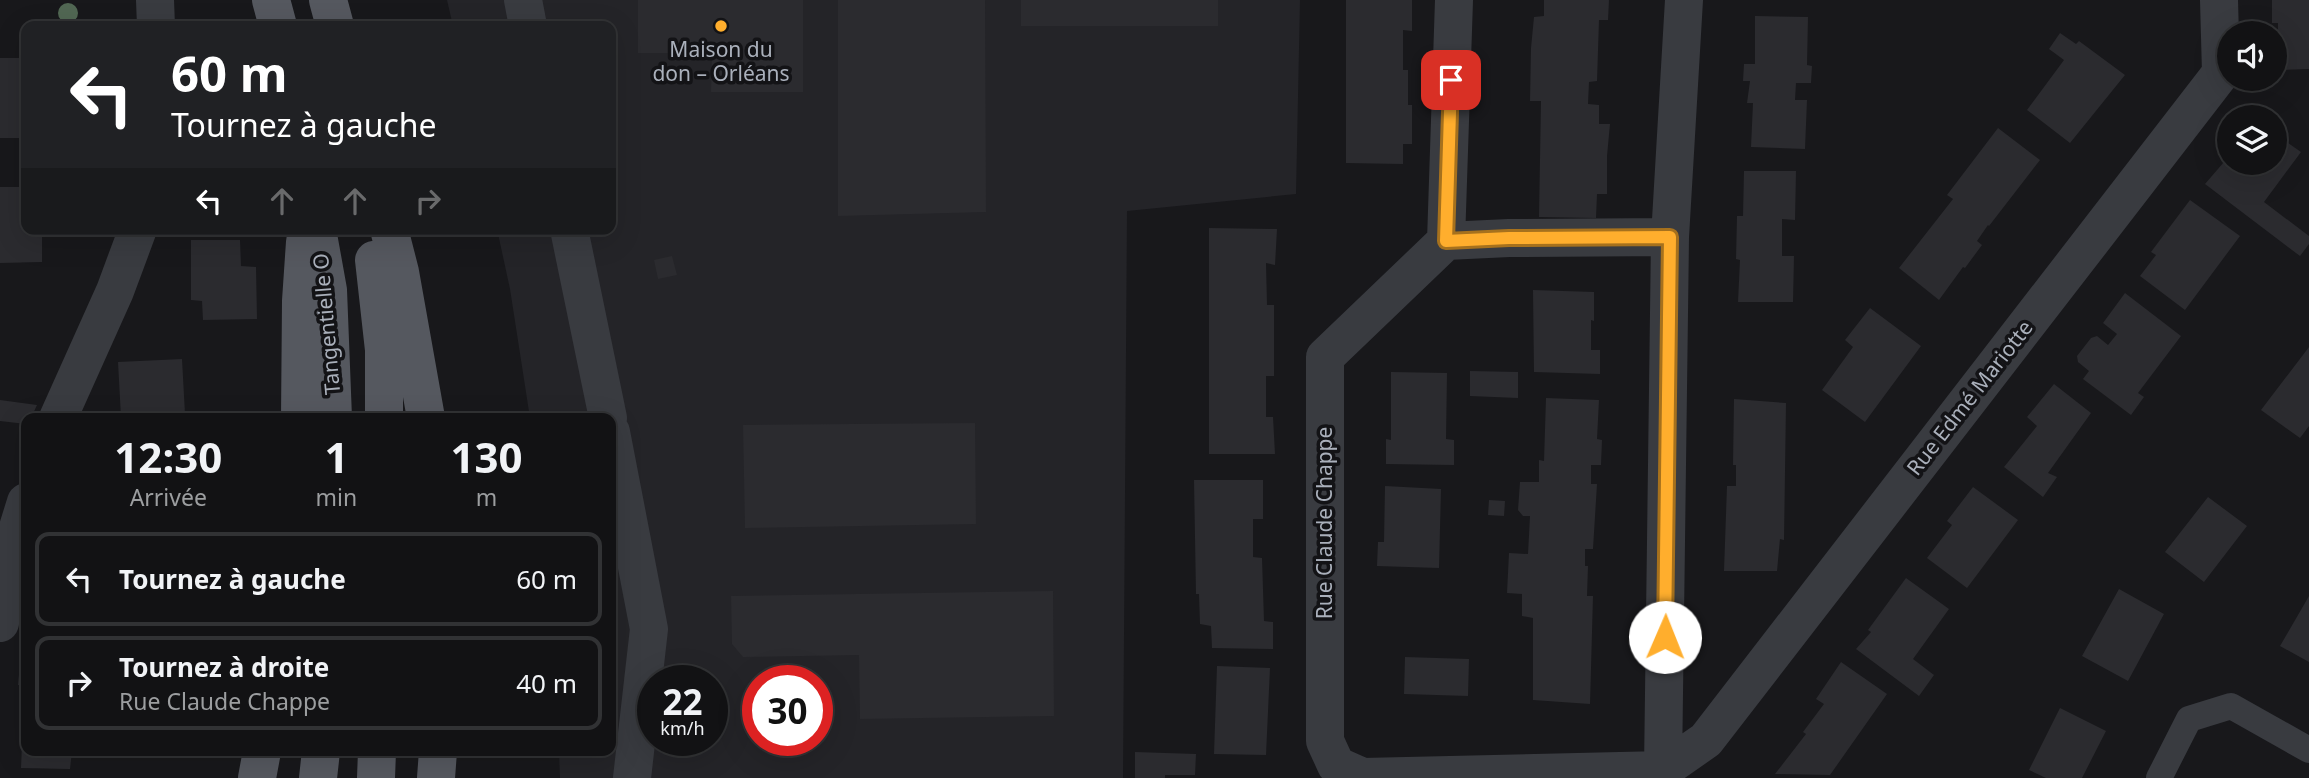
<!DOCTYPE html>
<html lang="fr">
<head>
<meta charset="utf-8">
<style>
  :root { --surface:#121214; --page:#1b1b1d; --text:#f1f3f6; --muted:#9c9ea0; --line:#313234 }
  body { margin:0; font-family:"Noto Sans",sans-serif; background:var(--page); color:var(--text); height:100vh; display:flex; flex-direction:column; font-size:26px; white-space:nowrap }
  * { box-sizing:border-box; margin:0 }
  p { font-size:23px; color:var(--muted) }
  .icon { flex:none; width:38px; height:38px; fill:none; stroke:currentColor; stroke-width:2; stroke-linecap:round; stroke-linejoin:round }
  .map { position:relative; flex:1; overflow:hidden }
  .panel { position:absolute; left:21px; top:413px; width:595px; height:343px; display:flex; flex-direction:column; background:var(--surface); border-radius:14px; box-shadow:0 7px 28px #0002,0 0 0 2px var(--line) }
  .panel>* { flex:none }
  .banner { position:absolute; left:21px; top:21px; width:595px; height:214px; border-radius:14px; box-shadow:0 7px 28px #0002,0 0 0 2px var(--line); background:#202124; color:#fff; overflow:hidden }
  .fabs { position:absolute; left:2217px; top:21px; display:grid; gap:14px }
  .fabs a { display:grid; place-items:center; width:70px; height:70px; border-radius:50%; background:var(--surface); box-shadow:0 7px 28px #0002,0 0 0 2px var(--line); font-size:35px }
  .speed { position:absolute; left:637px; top:665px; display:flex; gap:14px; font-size:35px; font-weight:700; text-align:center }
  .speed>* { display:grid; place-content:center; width:91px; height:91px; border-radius:50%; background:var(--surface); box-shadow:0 7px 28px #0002,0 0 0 2px var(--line); line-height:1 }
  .speed small { font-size:18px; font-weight:400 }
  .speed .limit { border:10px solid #d22; background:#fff; color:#111 }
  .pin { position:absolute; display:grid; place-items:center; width:60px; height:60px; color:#fff; margin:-30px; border-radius:14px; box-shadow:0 4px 10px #0006 }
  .me { position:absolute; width:77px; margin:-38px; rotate:1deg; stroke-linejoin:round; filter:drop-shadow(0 0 5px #0008) }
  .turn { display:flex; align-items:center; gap:24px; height:147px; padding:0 35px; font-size:32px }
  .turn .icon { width:91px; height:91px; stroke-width:2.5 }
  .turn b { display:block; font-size:49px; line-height:60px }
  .lanes { display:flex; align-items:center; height:66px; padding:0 35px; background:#0003; justify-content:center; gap:35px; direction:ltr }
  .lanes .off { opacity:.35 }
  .eta { display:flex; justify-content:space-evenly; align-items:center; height:119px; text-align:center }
  .eta b { font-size:42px; font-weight:700; line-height:49px }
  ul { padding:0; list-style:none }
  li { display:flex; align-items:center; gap:21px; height:94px; margin:0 14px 10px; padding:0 21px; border:4px solid var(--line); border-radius:14px }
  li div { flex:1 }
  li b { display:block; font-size:26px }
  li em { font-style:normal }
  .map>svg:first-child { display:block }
  .built { fill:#242428; fill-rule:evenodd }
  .building { fill:#2b2b2f }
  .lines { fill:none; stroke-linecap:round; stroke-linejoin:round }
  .lane { stroke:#393b40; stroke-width:26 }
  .street { stroke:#393b40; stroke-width:38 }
  .primary { stroke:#55585f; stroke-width:38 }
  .tree { fill:#516753 }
  .route-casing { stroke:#a6711d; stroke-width:18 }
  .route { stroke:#ffae2d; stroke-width:12 }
  .poi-dot { fill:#ffae2d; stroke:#131316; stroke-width:2.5 }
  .labels { text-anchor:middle; stroke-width:7; stroke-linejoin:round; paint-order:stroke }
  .poi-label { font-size:21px; fill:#aab0bb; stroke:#131316 }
  .street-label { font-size:21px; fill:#aab0bb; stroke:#131316 }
</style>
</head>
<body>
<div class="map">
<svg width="2309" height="778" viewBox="0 0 2309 778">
  <rect width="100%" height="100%" fill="#18181b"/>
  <path class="built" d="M447 0H1300L1296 194 1127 211 1123 778H560L559 751H611V418H530L510 289 497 229H611V26H453ZM653 681H712V740H653ZM758 681H817V740H758Z"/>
  <path class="building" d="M638 0H803V92H711L712 53H638Z
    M838 0H985L986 212 838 216Z
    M1021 0H1218V26H1021Z
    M1346 0H1412V31L1403 30V70H1408V105H1412V144H1403V164L1346 163Z
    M1544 0H1609L1608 20H1599L1597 81 1589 82 1588 104 1599 105V124H1610L1607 156V194H1597L1596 218 1539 217 1541 101H1530L1531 48 1534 17 1544 16Z
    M2272 0H2309V69L2278 70V23H2272Z
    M1755 16 1808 17 1807 65 1812 66 1811 83H1796L1795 100H1807L1805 149 1751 147 1753 103H1747L1750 81H1743L1744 64H1755Z
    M2060 33 2076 44 2079 41 2125 75 2070 143 2027 110 2064 60 2049 49Z
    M0 58H26V138H0Z
    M1998 128 2040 160 1989 226 1988 225 1977 241 1982 245 1965 268 1963 267 1939 300 1899 268 1953 199 1947 195Z
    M2275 134 2301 152 2264 202 2309 236V244L2300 256 2205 184 2230 155V163H2275Z
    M1744 171H1796L1795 220 1782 219V256H1794L1793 302H1738L1740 260 1736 259 1737 216H1743Z
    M0 187H26V229H42V262L0 263Z
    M2190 200 2240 236 2185 310 2140 276 2156 255 2151 252Z
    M1209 228 1277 229 1275 265 1266 263 1267 305H1274V376H1266V417H1273L1275 454H1209Z
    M191 240H240L241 266 256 267 257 319 203 320 202 301 191 300Z
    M672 256 677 275 658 279 654 260Z
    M1533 290 1594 292V321L1591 320V350H1600V374L1534 372Z
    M2125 293 2181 336 2138 393 2144 397 2131 415 2083 379 2089 371 2078 362 2077 356 2091 338 2097 336 2108 345 2117 334 2103 323Z
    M1870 308 1921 346 1865 422 1822 390 1853 347 1845 340Z
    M2309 347V426L2300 438 2261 410Z
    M182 359 185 414 210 413V418L121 417 118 362Z
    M1470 371 1518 372V398L1470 396Z
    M1391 372 1447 373 1446 439 1454 440V465L1386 464V439L1391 440Z
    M2054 384 2091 413 2048 473 2057 477 2043 497 2004 467 2037 426 2027 417Z
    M1546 398 1599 400 1597 439 1602 440 1601 465H1591V484H1597L1593 549H1585V566H1588L1587 596H1593L1590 704 1533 700V618L1522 616V594L1507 593 1509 553 1528 554 1530 516H1523L1518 510 1520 482H1539V460L1544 461Z
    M1734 399 1786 403 1784 540 1780 539 1777 571H1724L1727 486H1736V465H1733Z
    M0 400 37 405 31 418H26V424L0 421Z
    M975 423 976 524 745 528 743 425Z
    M1194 480H1263V519H1253V557L1262 558 1264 621 1273 622V649L1212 648 1211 626 1200 624 1199 594H1196Z
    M1385 486 1441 489 1439 568 1377 566 1378 542H1384Z
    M1973 487 2018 520 1967 588 1927 558 1952 525 1947 521Z
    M2208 497 2247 526 2204 582 2165 552Z
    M1489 500 1505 501 1504 516 1488 515Z
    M1906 578 1949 609 1913 659 1934 675 1919 696 1856 649 1871 632 1868 630Z
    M2119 589 2164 614 2128 681 2082 656Z
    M1053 591 1054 716 860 719 859 655 743 657 732 644 731 596Z
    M2309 596V662L2280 646Z
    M1405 657 1469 659 1468 696 1404 694Z
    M1841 662 1887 694 1830 775 1775 774 1806 734 1803 732 1824 704 1816 699Z
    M1217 666 1270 668 1266 755 1214 754Z
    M19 674H26V686L18 685Z
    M2060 708 2106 731 2082 778H2046L2029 770Z
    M23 720 26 721V751H72L70 769 21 768Z
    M1135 752 1196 754 1195 775H1165V778H1135Z"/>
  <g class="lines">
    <path class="lane" d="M2159 778 2189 719 2231 706 2309 750"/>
    <path class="street" d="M155 0 156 26
      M523 0 528 26
      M1454 0 1446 241 1325 357V741L1336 765 1363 777 1663 770
      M569 229 608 418
      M1446 241 1509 238 1670 237
      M58 418 115 291 138 229
      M611 432 649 629 632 778
      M0 623 11 550 26 502
      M1663 770 1706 740 2221 73 2219 0
      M1663 770 1670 237 1684 0"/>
    <path class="primary" d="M271 0 278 26
      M328 0 335 26
      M317 229 328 290 333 418
      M389 229 400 272 426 418
      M374 260 384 350V418
      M300 418 301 301 305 242
      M257 778 262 751
      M318 778 321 751
      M376 778 377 751
      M436 778 438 751"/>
  </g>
  <circle class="tree" cx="68" cy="13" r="10"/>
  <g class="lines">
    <g class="route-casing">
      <path id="route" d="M1451 80 1446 241 1509 238 1670 237 1665 637"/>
    </g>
    <use href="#route" class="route"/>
  </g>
  <circle class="poi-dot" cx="721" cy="26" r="7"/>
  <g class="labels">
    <g class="poi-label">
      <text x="721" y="57">Maison du<tspan x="721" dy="24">don – Orléans</tspan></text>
    </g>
    <g class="street-label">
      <text transform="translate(327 324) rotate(-95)" y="7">Tangentielle O</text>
      <text transform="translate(1970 398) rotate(-52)" y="7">Rue Edmé Mariotte</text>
      <text transform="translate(1325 523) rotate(-90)" y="7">Rue Claude Chappe</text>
    </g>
  </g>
</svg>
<div class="fabs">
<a><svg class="icon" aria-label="sound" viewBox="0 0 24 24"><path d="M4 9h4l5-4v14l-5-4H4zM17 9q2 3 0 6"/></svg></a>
<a><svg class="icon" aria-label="layers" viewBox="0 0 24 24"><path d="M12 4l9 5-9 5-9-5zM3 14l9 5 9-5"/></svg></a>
</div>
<div class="speed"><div>22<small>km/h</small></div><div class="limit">30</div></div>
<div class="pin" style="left:1451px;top:80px;background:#d93025"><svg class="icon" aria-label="arrive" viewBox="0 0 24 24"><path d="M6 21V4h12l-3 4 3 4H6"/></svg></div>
<svg class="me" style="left:1665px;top:637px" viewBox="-20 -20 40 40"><circle r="19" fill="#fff"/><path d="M0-13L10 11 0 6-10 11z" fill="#ffae2d"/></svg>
<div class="banner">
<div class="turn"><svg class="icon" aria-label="left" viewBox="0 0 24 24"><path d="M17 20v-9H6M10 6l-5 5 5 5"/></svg><div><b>60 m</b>Tournez à gauche</div></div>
<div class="lanes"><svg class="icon" aria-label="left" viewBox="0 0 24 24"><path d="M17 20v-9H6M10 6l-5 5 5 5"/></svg><svg class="icon off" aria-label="ahead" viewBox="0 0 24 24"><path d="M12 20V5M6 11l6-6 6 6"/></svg><svg class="icon off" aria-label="ahead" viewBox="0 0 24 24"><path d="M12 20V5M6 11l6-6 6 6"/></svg><svg class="icon off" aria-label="right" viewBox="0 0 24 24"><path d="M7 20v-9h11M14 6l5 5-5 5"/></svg></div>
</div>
<section class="panel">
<div class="eta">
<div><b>12:30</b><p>Arrivée</p></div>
<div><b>1</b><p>min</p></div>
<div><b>130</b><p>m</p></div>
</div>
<ul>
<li><svg class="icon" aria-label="left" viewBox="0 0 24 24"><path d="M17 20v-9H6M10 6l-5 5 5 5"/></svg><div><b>Tournez à gauche</b></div><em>60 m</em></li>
<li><svg class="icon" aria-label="right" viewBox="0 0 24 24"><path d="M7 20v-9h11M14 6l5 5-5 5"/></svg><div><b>Tournez à droite</b><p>Rue Claude Chappe</p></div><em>40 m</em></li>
</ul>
</section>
</div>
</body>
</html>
